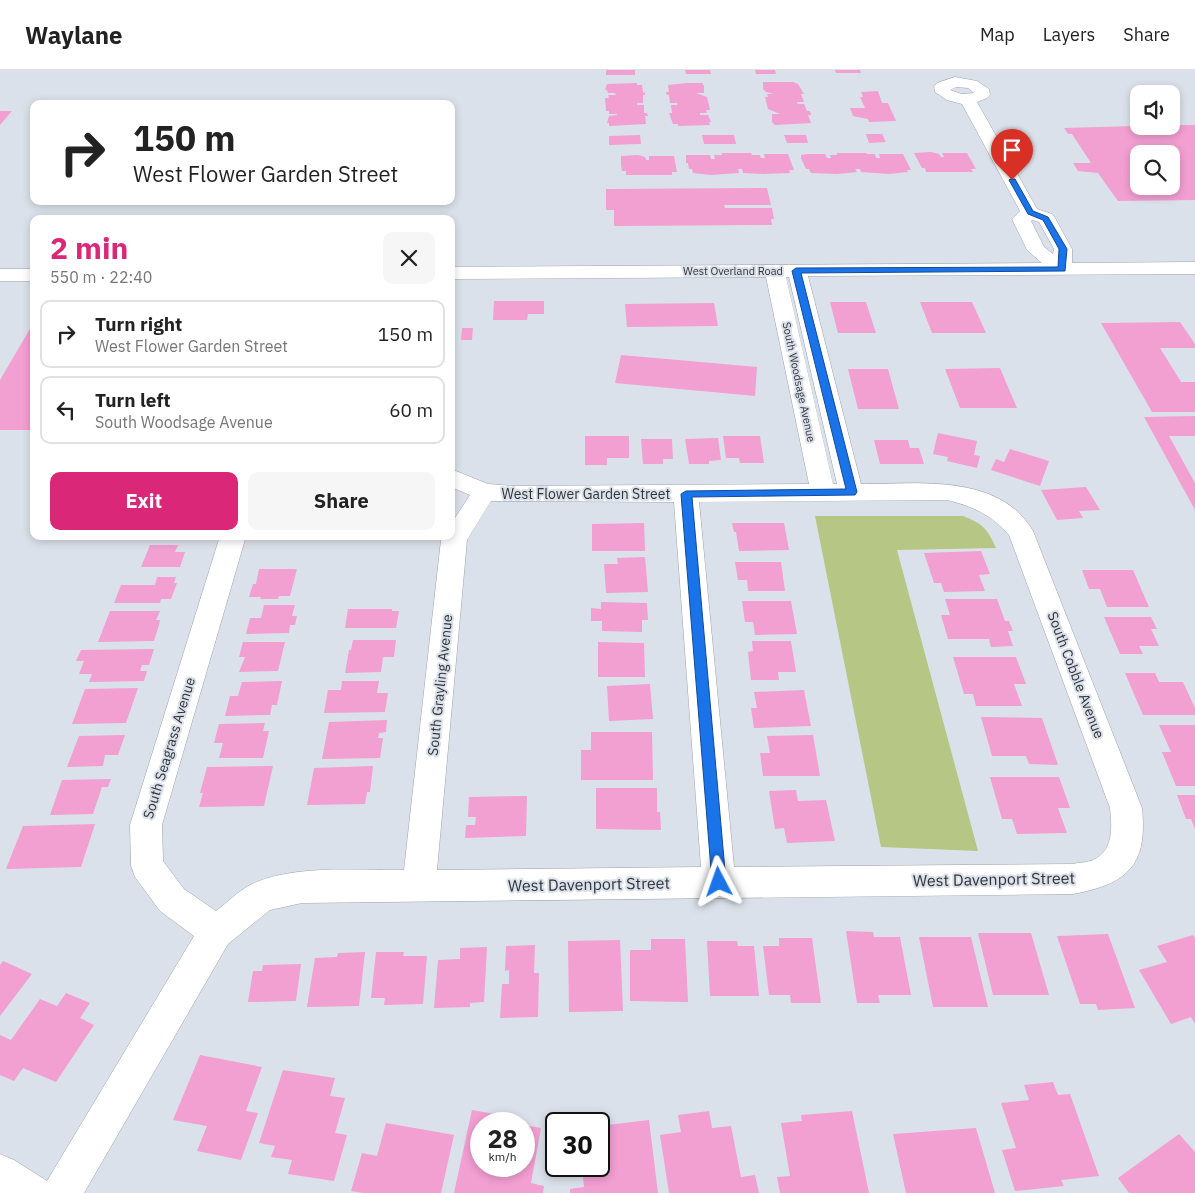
<!DOCTYPE html>
<html lang="en">
<head>
<meta charset="utf-8">
<style>
  :root { --surface:#fff; --page:#f6f6f6; --text:#222; --muted:#767676; --line:#e0e0e0; --accent:#db2777 }
  body { margin:0; font-family:"IBM Plex Sans",sans-serif; background:var(--page); color:var(--text); height:100vh; display:flex; flex-direction:column; font-size:19px; white-space:nowrap }
  * { box-sizing:border-box; margin:0 }
  p { font-size:16px; color:var(--muted) }
  .icon { flex:none; width:28px; height:28px; fill:none; stroke:currentColor; stroke-width:2; stroke-linecap:round; stroke-linejoin:round }
  .map { position:relative; flex:1; overflow:hidden }
  .sheet { position:absolute; left:30px; top:145px; width:425px; height:325px; display:flex; flex-direction:column; background:var(--surface); border-radius:10px; box-shadow:0 2px 8px #0003 }
  .sheet>* { flex:none }
  .guide { position:absolute; left:30px; top:30px; width:425px; height:105px; border-radius:10px; box-shadow:0 2px 8px #0003; background:#fff; color:var(--text); overflow:hidden }
  .fabs { position:absolute; left:1130px; top:15px; display:grid; gap:10px }
  .fabs a { display:grid; place-items:center; width:50px; height:50px; border-radius:10px; background:var(--surface); box-shadow:0 2px 8px #0003; font-size:25px }
  .speed { position:absolute; left:470px; top:1042px; display:flex; gap:10px; font-size:25px; font-weight:700; text-align:center }
  .speed>* { display:grid; place-content:center; width:65px; height:65px; border-radius:50%; background:var(--surface); box-shadow:0 2px 8px #0003; line-height:1 }
  .speed small { font-size:12px; font-weight:400 }
  .speed .limit { border:2px solid #111; border-radius:8px; background:#fff; color:#111 }
  .pin { position:absolute; display:grid; place-items:center; width:42px; height:42px; color:#fff; margin:-51px -21px; border-radius:50% 50% 50% 0; rotate:-45deg; box-shadow:0 0 5px #0007 }
  .pin .icon { rotate:45deg }
  .me { position:absolute; width:55px; margin:-28px; rotate:356deg; stroke-linejoin:round; filter:drop-shadow(0 0 4px #0008) }
  .turn { display:flex; align-items:center; gap:18px; height:105px; padding:0 20px; font-size:22px }
  .turn .icon { width:65px; height:65px; stroke-width:2.5 }
  .turn b { display:block; font-size:35px; line-height:42px }
  .round { display:grid; place-items:center; flex:none; width:52px; height:52px; border-radius:10px; background:var(--page) }
  .head { display:flex; align-items:center; justify-content:space-between; height:85px; padding:0 20px }
  h1 { font-size:30px; font-weight:700; line-height:38px; color:var(--accent) }
  .button { display:flex; gap:10px; margin-top:auto; padding:10px 20px }
  .button a { flex:1; height:58px; border-radius:10px; background:var(--accent); color:#fff; font-size:20px; font-weight:700; line-height:58px; text-align:center }
  .button a+a { background:var(--page); color:var(--text) }
  ul { padding:0; list-style:none }
  li { display:flex; align-items:center; gap:15px; height:68px; margin:0 10px 8px; padding:0 10px; border:2px solid var(--line); border-radius:10px }
  li div { flex:1 }
  li b { display:block; font-size:19px }
  li em { font-style:normal }
  header { display:flex; align-items:center; gap:30px; box-sizing:border-box; height:70px; padding:0 25px; background:var(--surface); border-bottom:1px solid var(--line) }
  header strong { font-size:24px }
  nav { display:flex; gap:28px; margin-inline-start:auto; font-size:18px }
  .map>svg:first-child { display:block }
  .green { fill:#b6c684 }
  .building { fill:#f29fd2; fill-rule:evenodd }
  .lines { fill:none; stroke-linecap:round; stroke-linejoin:round }
  .minor-casing { stroke:#9da3ab; stroke-width:1 }
  .minor { fill:#fff; fill-rule:evenodd }
  .route { fill:#1a73e8; stroke:#114b97 }
  .labels { text-anchor:middle; stroke-width:4; stroke-linejoin:round; paint-order:stroke }
  .far-street-label { font-size:11px; fill:#323437; stroke:#dbe1ea }
  .street-label { font-size:14px; fill:#323437; stroke:#dbe1ea }
  .near-street-label { font-size:16px; fill:#323437; stroke:#dbe1ea }
</style>
</head>
<body>
<header>
<strong>Waylane</strong>
<nav><a>Map</a><a>Layers</a><a>Share</a></nav>
</header>
<div class="map">
<svg width="1195" height="1123" viewBox="0 0 1195 1123">
  <rect width="100%" height="100%" fill="#dbe1ea"/>
  <path class="green" d="M815 446H963C983 454 987 458 996 478L897 480 978 781 881 777Z"/>
  <path class="building" d="M606 0H635V5H606Z
    M685 0H710L711 4H686Z
    M755 0H775L776 4H756Z
    M835 0H860L861 3H836Z
    M763 12H793L798 14 804 24H801L804 32H797L798 34H804L807 41H810L811 45H808L811 53 775 55 772 52V44H780L768 39 765 27H768L767 24H774L766 22 763 19Z
    M637 13V15H642L643 23 645 22V25H643V33H637V35H644V43H647L648 46H645L646 54 609 56V53H607L609 46 617 45V44H609V41H606L605 28H609L608 25H616L615 23H608L607 20H605L607 14Z
    M687 13H702L704 16V23H696L707 27 710 40H706L707 43H700V45H708L711 52H709L710 55 678 56V54H673L669 43H672L671 35H677V33H670L669 25H667L666 22H669L668 15Z
    M878 21 882 33H888L896 51 869 52 868 49 853 46 850 38H865L860 27H863L861 22Z
    M0 41H12L0 55Z
    M1171 55H1195V130L1118 131 1098 103 1078 101 1073 93H1091L1072 64H1068L1064 58ZM1139 84H1171V116H1139Z
    M866 64H882L886 72 869 73Z
    M640 65 641 74 609 75V66Z
    M702 65H734L736 74H704Z
    M784 65H806L808 73H787Z
    M931 82 939 84 941 87H944L942 83H967L976 99H971L973 102H926L925 98H922L914 83Z
    M722 83H751L752 85H760L761 88H765L764 84H788L794 100H789L790 103 763 104 743 103 742 99H738L739 103 711 105 693 103 692 99H689L688 93H686V85H710L711 89H715L714 85H722Z
    M837 83H866L867 84H875L876 88H880L879 84H903L911 100H907L908 102 888 104 861 102 860 99H855L857 102 838 104 811 103 809 99H806L801 88V85L808 84H825L827 88H831L830 85H837Z
    M638 85 645 87 646 90H649V86H674L677 102H672V105H626V101H622L621 95V86Z
    M767 118 771 135H724L725 138H772L774 149H771L772 155 614 156V140H606V119Z
    M494 231H544V244H528L527 250H493Z
    M830 232H866L876 263H838Z
    M920 232H972L986 263H932Z
    M714 233 718 256 627 257 625 234Z
    M34 252V360H0V310Z
    M1180 252 1195 274V278H1160L1181 312H1195V342H1152L1101 253Z
    M462 258H473L472 270H461Z
    M621 285 757 297 755 326 615 313Z
    M1000 298 1017 338H960L945 299Z
    M848 299H888L899 339H858Z
    M1195 346V366H1169L1195 413V440L1144 347Z
    M938 363 977 371 974 385 980 386 977 398 947 391 948 387 933 384Z
    M585 366H629V388H607V395H585Z
    M723 366H760L764 393H740L739 388H726Z
    M718 368 721 390 709 391V394H689L685 369Z
    M641 369H672L673 389H663V394H643Z
    M874 370H908L910 378H919L924 394H880Z
    M1010 379 1049 391 1040 416 991 400 996 389 1004 392Z
    M1086 417 1100 440 1079 441 1083 448 1057 450 1041 420Z
    M644 453 645 481H592V454Z
    M732 453H784L789 480 739 481 736 462H734Z
    M150 475H178L175 482H185L180 497H141Z
    M981 481 990 504 979 505 985 521 944 522 941 513H934L924 483Z
    M645 487 648 522 606 523 604 494H618L617 488Z
    M735 492H781L785 521H748L747 510H738Z
    M259 499H297L290 526H279L278 529H260L261 527H249L253 514H256Z
    M1082 500H1133L1149 537H1107L1100 519H1089Z
    M157 507H176L174 513H177L171 529H161L160 533H114L121 515H155Z
    M945 529H997L1005 551H1009L1013 561H1008L1013 576 991 577 989 569H948L941 545H950Z
    M742 531H791L797 564 755 565 753 552H745Z
    M601 532 647 533 648 550H642V562L602 561V551H591V538L601 539Z
    M264 535H295L292 546H297L295 555H290L289 563 246 564 250 548H261Z
    M348 539H392V541H399L396 558H345Z
    M110 541H160L156 550H160L159 555 154 571 98 572Z
    M1104 547H1151L1157 559H1151L1159 576H1139L1143 584H1120Z
    M353 570H396L394 587H383L381 602 345 603 349 580H351Z
    M752 571H791L796 602H778L779 610H751L748 582 753 581Z
    M243 572H285L278 601 239 602 245 587H239Z
    M598 572 644 573 645 607H598Z
    M154 579 149 595H142L140 601H147L144 611 89 612 92 604H79L84 591H76L81 580Z
    M953 587H1016L1026 614H1014L1022 636H976L973 624H964Z
    M1125 603H1155L1159 612H1183L1195 638V645H1143Z
    M282 611 277 635H272L270 645 225 646 230 626H238L242 612Z
    M342 611H379L377 623H388L385 642 324 643 328 620H341Z
    M650 614 653 649 609 651 607 616Z
    M138 618 126 653 72 654 85 619Z
    M804 620 811 656 754 658 751 638H757L754 622Z
    M981 647 1042 648 1058 695 1029 694 1026 686H992Z
    M387 650 386 662 379 663 378 668H383L380 688 322 689 329 652Z
    M265 653 263 661H269L263 688H219L223 673H214L219 654Z
    M1159 655H1195V716H1176L1162 682H1171Z
    M591 662H652L653 710H581V680H591Z
    M125 665 118 685H105L103 696 67 697 79 666Z
    M813 665 820 706H763L760 683H770L767 666Z
    M273 696 264 736 199 737 203 723H200L207 697Z
    M373 696 370 722H367L365 734 307 735 314 698Z
    M990 707H1059L1070 738H1058L1067 763 1017 764 1012 749H1002Z
    M111 709 108 717H102L93 744 50 745 62 710Z
    M596 718H657V742H660L661 760 596 759Z
    M796 720 798 731 826 730 835 771 787 773 784 758 775 759 769 721Z
    M1177 725H1195V759L1191 749H1186Z
    M527 726 526 766 465 768 466 755H475L476 747H468L469 727Z
    M95 754 81 797 6 799 23 756Z
    M846 861 873 862 874 867H900L911 925H878L880 933H857Z
    M978 863H1031L1049 925H993Z
    M1108 864 1135 938 1098 940 1096 934H1080L1057 866Z
    M1193 865 1195 868V954L1191 947 1171 954 1139 900 1167 892 1157 876Z
    M919 867H971L988 937H933Z
    M779 868H812L821 933H791L790 925H769L763 876H779Z
    M651 869H685L688 932 630 931V880H651Z
    M620 870 623 941 569 942 568 871Z
    M707 871H737L738 876H754L759 926H710Z
    M535 875 534 903H539L538 947 500 948 502 914H509V900L505 901 506 876Z
    M487 877 484 932 470 933V937L434 938 438 890 460 889V878Z
    M365 882 359 936 307 937 315 888 337 887 338 883Z
    M376 882H404L403 886H427L423 934 384 935 385 928H371Z
    M3 891 32 904 0 946V895Z
    M301 894 296 931 248 932 253 901H262L263 895Z
    M66 923 90 933 80 948 94 955 56 1012 23 998 14 1011 0 1005V965L11 970 40 929 57 936Z
    M200 985 262 997 246 1041 258 1043 241 1090 197 1081 207 1056 173 1050Z
    M283 1000 335 1008 330 1026 345 1028 335 1063 347 1065 334 1111 288 1104 292 1090 271 1087 275 1076 259 1073Z
    M1053 1012 1058 1025 1070 1024 1099 1106 1061 1110 1064 1116 1015 1121 1002 1080 1016 1078 1001 1033 1029 1030 1024 1015Z
    M472 1040 522 1049V1054H481V1096H524V1055L541 1058 531 1113 544 1116 543 1123H454Z
    M709 1041 712 1058 731 1056 741 1107 755 1105 759 1123H669L660 1065 681 1062 678 1045Z
    M852 1041 869 1123H780L777 1107 790 1106 781 1053 802 1051 801 1045Z
    M649 1050 658 1123H570V1119L584 1117 582 1096H599V1056Z
    M386 1053 454 1065 441 1123H363L351 1121 362 1083 377 1086Z
    M976 1058 995 1123H906L893 1064Z
    M1179 1064 1195 1082V1123H1129L1118 1108Z"/>
  <g class="lines">
    <g class="minor-casing">
      <path id="minor" d="M955 7 977 11 989 19 990 25 987 28 977 32 1037 139 1052 144 1055 148 1072 179V193L1195 192V204L808 206 861 414C918 414 999 403 1033 461L1142 738C1148 796 1127 814 1073 824L302 833 270 840 228 874 84 1123H0V1084L14 1090 47 1111 194 866 160 841 135 807 131 796 130 755 220 466H246L162 755 163 791 184 819 216 841C227 833 239 820 252 814 296 794 357 801 404 800L441 470 443 466H451V454L470 425 451 417V399L488 414 513 416 809 414 766 207 451 209V197L1042 193 1027 180 1012 149 1020 141 962 34 947 30 935 22 934 16 937 13ZM956 17 968 18 974 23 962 24 950 20ZM1032 150 1039 152 1054 179 1053 184 1044 177 1031 151ZM786 207H789L837 414H833ZM947 430C972 436 992 445 1009 465L1110 738C1112 757 1114 781 1093 790 1087 793 1079 792 1073 794L734 797 699 432ZM491 431 674 432 701 797 437 800 467 470Z
        M0 199H34V211H0Z"/>
    </g>
    <use href="#minor" class="minor"/>
  </g>
  <path class="route" d="M1010 109H1015L1033 141 1048 147 1067 179 1065 201 801 203 857 422 855 425 692 427 726 812 724 816 719 818 714 816 712 812 681 424 686 421 846 419 792 201 796 198 1058 197 1059 179 1043 150 1028 144 1009 110Z"/>
  <g class="labels">
    <g class="far-street-label">
      <text x="733" y="205">West Overland Road</text>
      <text transform="translate(799 312) rotate(78)" y="4">South Woodsage Avenue</text>
    </g>
    <g class="street-label">
      <text x="586" y="429">West Flower Garden Street</text>
      <text transform="translate(1076 605) rotate(69)" y="5">South Cobble Avenue</text>
      <text transform="translate(440 615) rotate(-84)" y="5">South Grayling Avenue</text>
      <text transform="translate(169 678) rotate(-73)" y="5">South Seagrass Avenue</text>
    </g>
    <g class="near-street-label">
      <text transform="translate(994 809) rotate(-1)" y="6">West Davenport Street</text>
      <text transform="translate(589 814) rotate(-1)" y="6">West Davenport Street</text>
    </g>
  </g>
</svg>
<div class="fabs">
<a><svg class="icon" aria-label="sound" viewBox="0 0 24 24"><path d="M4 9h4l5-4v14l-5-4H4zM17 9q2 3 0 6"/></svg></a>
<a><svg class="icon" aria-label="search" viewBox="0 0 24 24"><circle cx="10" cy="10" r="6"/><path d="M15 15l6 6"/></svg></a>
</div>
<div class="speed"><div>28<small>km/h</small></div><div class="limit">30</div></div>
<div class="pin" style="left:1012px;top:110px;background:#d93025"><svg class="icon" aria-label="arrive" viewBox="0 0 24 24"><path d="M6 21V4h12l-3 4 3 4H6"/></svg></div>
<svg class="me" style="left:719px;top:812px" viewBox="-20 -20 40 40"><path d="M0-17L14 15 0 8-14 15z" fill="#1a73e8" stroke="#fff" stroke-width="4"/></svg>
<div class="guide">
<div class="turn"><svg class="icon" aria-label="right" viewBox="0 0 24 24"><path d="M7 20v-9h11M14 6l5 5-5 5"/></svg><div><b>150 m</b>West Flower Garden Street</div></div>
</div>
<section class="sheet">
<div class="head"><div><h1>2 min</h1><p>550 m · 22:40</p></div><a class="round"><svg class="icon" aria-label="close" viewBox="0 0 24 24"><path d="M6 6l12 12M18 6L6 18"/></svg></a></div>
<ul>
<li><svg class="icon" aria-label="right" viewBox="0 0 24 24"><path d="M7 20v-9h11M14 6l5 5-5 5"/></svg><div><b>Turn right</b><p>West Flower Garden Street</p></div><em>150 m</em></li>
<li><svg class="icon" aria-label="left" viewBox="0 0 24 24"><path d="M17 20v-9H6M10 6l-5 5 5 5"/></svg><div><b>Turn left</b><p>South Woodsage Avenue</p></div><em>60 m</em></li>
</ul>
<div class="button"><a>Exit</a><a>Share</a></div>
</section>
</div>
</body>
</html>
